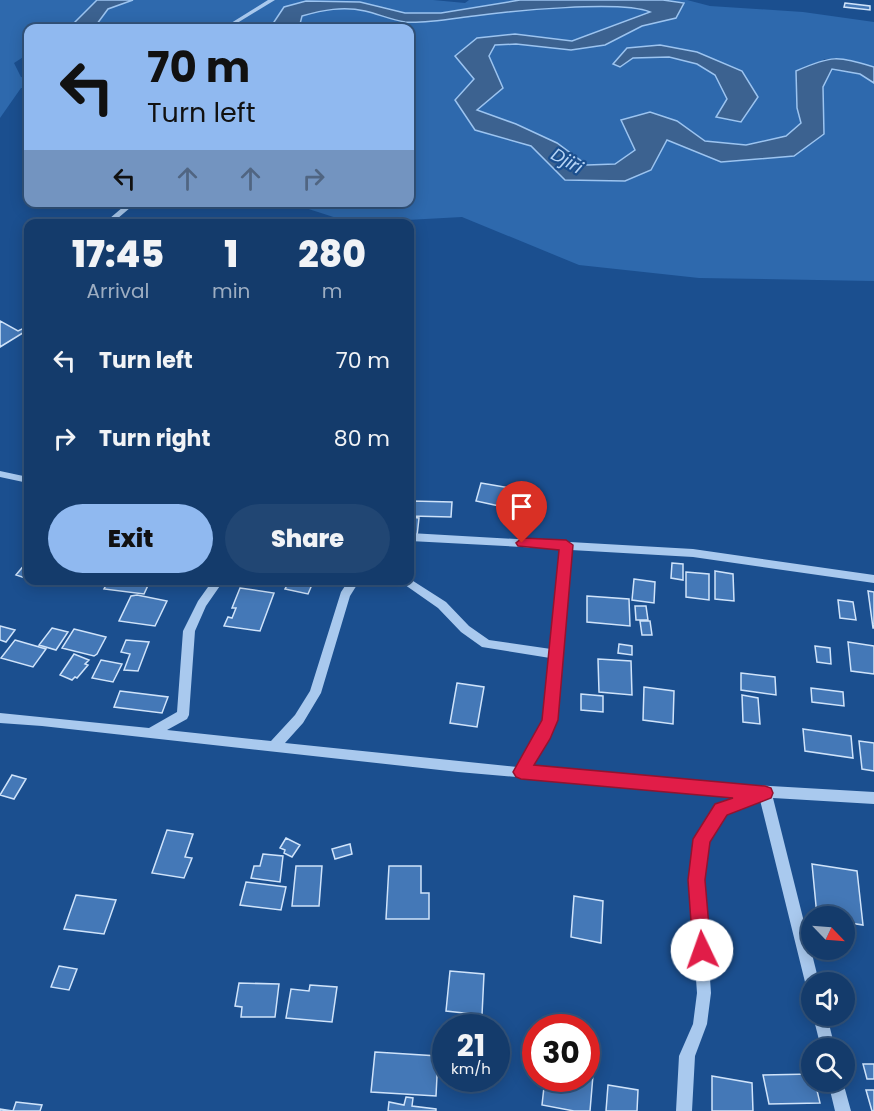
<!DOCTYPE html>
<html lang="en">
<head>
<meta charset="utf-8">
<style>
  :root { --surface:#143b6b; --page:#214673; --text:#f1f3f6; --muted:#9dadc1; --line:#33557e; --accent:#90b9f0 }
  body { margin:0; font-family:Poppins,sans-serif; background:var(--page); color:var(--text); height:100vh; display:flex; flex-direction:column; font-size:22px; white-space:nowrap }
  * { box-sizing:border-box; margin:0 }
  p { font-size:20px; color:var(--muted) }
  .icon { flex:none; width:33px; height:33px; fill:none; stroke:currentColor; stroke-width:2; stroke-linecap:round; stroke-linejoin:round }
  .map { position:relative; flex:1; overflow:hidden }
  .details { position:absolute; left:24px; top:219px; width:390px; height:366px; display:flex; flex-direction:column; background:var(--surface); border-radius:12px; box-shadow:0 3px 15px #0003,0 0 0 2px var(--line) }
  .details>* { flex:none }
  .banner { position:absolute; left:24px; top:24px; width:390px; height:183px; border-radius:12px; box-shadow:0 3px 15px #0003,0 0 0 2px var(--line); background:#90b9f0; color:#111; overflow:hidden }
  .needle { width:39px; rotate:115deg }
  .buttons { position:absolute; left:801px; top:906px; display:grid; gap:12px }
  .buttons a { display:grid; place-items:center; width:54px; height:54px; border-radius:50%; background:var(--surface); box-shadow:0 3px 15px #0003,0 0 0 2px var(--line); font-size:30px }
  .speed { position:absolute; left:432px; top:1014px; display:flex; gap:12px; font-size:30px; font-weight:700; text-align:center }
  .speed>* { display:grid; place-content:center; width:78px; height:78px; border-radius:50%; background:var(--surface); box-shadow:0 3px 15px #0003,0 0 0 2px var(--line); line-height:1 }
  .speed small { font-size:15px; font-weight:400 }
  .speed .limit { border:9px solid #d22; background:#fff; color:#111 }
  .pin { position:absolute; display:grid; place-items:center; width:51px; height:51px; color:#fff; margin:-62px -26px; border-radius:50% 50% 50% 0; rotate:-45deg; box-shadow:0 0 6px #0007 }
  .pin .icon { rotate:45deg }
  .me { position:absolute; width:66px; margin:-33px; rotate:357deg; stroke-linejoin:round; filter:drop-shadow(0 0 4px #0008) }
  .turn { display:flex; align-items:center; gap:21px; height:126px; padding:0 24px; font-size:27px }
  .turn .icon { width:78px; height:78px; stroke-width:2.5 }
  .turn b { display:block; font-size:42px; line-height:51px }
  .lanes { display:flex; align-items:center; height:57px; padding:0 24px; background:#0003; justify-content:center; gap:30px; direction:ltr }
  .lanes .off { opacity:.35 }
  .eta { display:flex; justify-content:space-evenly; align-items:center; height:102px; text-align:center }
  .eta b { font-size:36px; font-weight:800; line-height:42px }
  .cta { display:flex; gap:12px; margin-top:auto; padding:12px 24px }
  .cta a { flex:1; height:69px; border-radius:36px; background:var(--accent); color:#111; font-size:24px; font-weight:800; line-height:69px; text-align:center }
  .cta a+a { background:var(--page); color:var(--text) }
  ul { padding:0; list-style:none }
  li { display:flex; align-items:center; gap:18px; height:78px; padding:0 24px }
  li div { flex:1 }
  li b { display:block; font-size:22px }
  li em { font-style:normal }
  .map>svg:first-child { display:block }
  .green { fill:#2e69ad; fill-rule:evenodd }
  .water { fill:#3c6290; stroke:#9cc4f0; stroke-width:1.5 }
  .building { fill:#4478b7; stroke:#cfe3fa; stroke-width:1.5 }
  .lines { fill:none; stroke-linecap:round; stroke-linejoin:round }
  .minor { fill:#a9c9ee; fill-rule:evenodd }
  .route { fill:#e11d48; stroke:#92132f; stroke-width:1.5 }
  .labels { text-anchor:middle; stroke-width:4.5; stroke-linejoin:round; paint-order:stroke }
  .far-water-label { font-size:18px; font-style:italic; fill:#b5d3f5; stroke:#1b4f8f }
</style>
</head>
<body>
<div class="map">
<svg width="874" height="1111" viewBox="0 0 874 1111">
  <rect width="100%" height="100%" fill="#1b4f8f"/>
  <path class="green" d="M0 0H97L69 28H28V54L14 63 21 77 28 78V88H21L0 118Z
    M133 0H433L465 3 469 0H520L441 13H405L360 2 306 1 271 28H94L108 9Z
    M663 0H687L710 6 803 12 874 22V67L847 59H824L797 108 801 124 786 136 746 145 705 141 677 121 615 164 587 165 557 143 516 124 477 110 503 88 489 55 495 44 605 45 642 26 676 18 684 3ZM697 52 757 97 716 117 727 99C723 92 720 80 714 74 693 55 659 57 633 58Z
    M603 1 640 4 650 11 572 41 515 34 477 38 475 130 531 146 565 180 625 181 651 170 667 140 721 162 824 134 823 87 833 69 860 74 874 83V281L699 278 579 265 462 217 352 223 290 203 410 202V28H299L302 16 328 8 362 10 406 22 474 16 549 3Z"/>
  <path class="water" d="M97 0H133L108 9 94 28H69Z
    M520 0H663L684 3 676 18 642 26 605 45 571 50 516 44 495 45 489 56 503 88 477 110 516 124 557 143 587 165 615 164 635 150 621 120 650 112 677 121 705 141 746 145 786 136 801 123 797 108 796 71C832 55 837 56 874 67V83L860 74 832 69 823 87 824 134 794 156 721 162 667 140 651 170 625 181 565 180 531 146 475 130 455 100 474 79 455 56 477 38 515 34 572 41 650 12C621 0 512 11 474 16 456 18 422 24 405 22 392 20 378 14 365 11 343 6 323 10 302 16L299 28H270L284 7 306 1 360 2 405 13H441Z
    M660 45 697 52 742 71 758 97 741 122 716 117 727 99 715 75 697 64 669 57 633 58 620 67 613 64 627 48Z"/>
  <path class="building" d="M845 3 870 6V10L844 7Z
    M0 321 18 331 22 329 26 331 0 347Z
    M481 483 510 488 504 507 476 501Z
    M412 501 452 502 451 517 411 516Z
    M410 517 419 518 417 536H410Z
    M672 563 683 564V580L671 578Z
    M25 564 28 565V579L16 575Z
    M715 571 733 574 734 601 715 599Z
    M686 572 709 574V600L686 597Z
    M634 579 655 582 654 603 632 600Z
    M109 580H143L150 581 144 594 104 589Z
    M290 580H314L308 594 285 589Z
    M240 588 274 593 260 631 224 626 228 617 232 618 236 608H232Z
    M868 591 874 592V628H873Z
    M137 595 167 601 155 626 119 621 131 596Z
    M587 596 629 599 630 626 587 622Z
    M838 600 853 602 856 620 840 618Z
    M635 606H646L648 620H636Z
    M640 621H650L652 635H642Z
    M0 626 15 630 6 642 0 640Z
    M52 628 68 632 56 650 39 645Z
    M74 629 106 637 97 654 94 656 62 648Z
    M15 640 46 649 33 667 1 658Z
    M126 640 149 642 138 671 124 670 130 654 121 652Z
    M848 642 874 646V674L851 671Z
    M619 644 632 646V655L618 653Z
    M815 646 830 648 831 664 817 662Z
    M74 654 89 660 85 664 88 665 77 678 75 677 72 680 60 675Z
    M598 659 631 661 632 695 599 692Z
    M101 660 122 664 113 682 92 678Z
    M741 673 775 677 776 695 741 690Z
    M457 683 484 687 477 727 450 723Z
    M644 687 674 691 673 724 643 720Z
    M811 688 843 692 844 706 812 702Z
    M120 691 168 697 162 713 114 707Z
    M581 694 603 696V712L581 710Z
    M742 695 758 698 760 724 743 722Z
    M803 729 851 736 853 758 805 751Z
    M859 741 874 743V771L862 769Z
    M12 775 26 779 14 799 0 795Z
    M167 830 193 834 185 857 192 858 184 878 152 873Z
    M286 838 300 845 292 857 284 853 285 850 280 848Z
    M350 844 352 854 335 859 332 849Z
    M263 854 283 856 280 882 251 878 254 866H260Z
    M812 864 857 871 863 925 844 922V916H817Z
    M296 866H322L319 906H292Z
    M389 866H421V893H429V919H386Z
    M246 882 286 887 281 910 240 905Z
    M76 895 116 900 104 934 64 929Z
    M574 896 603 901 601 943 571 937Z
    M59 966 77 969 69 990 51 987Z
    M450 971 484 974 482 1015 446 1011Z
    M239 983 279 984 275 1017H241L242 1007 235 1006Z
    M310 985 337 987 332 1022 286 1018 291 989 309 991Z
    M375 1052 438 1056 436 1096 371 1092Z
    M863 1064H874V1079H867Z
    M586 1073 593 1075 590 1111H574L542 1105 545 1078H586Z
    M812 1074V1082H815L820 1103 769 1104 763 1075Z
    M712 1076 752 1083 753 1111H712Z
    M608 1085 638 1090 637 1111H606Z
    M866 1090H874V1111H872Z
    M406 1097 413 1098 412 1106 436 1109V1111H388L389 1102 404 1105Z
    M16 1102 42 1105 40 1111H0V1109L13 1111Z"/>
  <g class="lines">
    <path class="minor" d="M268 0H275L229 28H223Z
      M129 202H137L111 224H103Z
      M0 471 28 477V483L0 477Z
      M410 533 693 549 874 575V583L693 557 571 550 556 720 549 738 530 768 666 780 874 792V804L773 798 819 982H812V989L807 987 805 982 760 800 726 814 708 841 703 880 711 993 707 1024 695 1056 692 1111H676L679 1056 693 1024 697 993 689 880 695 839 716 806 741 796 458 772 42 726 0 723V713L149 728 177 712 183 631 198 601 213 580H224L206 606 195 631 189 715 187 719 167 730 271 741 295 715 310 691 341 592 349 580H360L350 596 321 693 303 723 285 743 517 767 540 732 544 720 550 658 482 647 461 632 438 608 398 580H410V579L446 602 469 626 489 640 551 649 560 549 410 541Z
      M813 1016H827L835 1048H821Z
      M828 1082H843L851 1111H835Z"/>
  </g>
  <path class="route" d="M522 538 566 540 573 545 558 720 550 739 534 765 765 786 771 788 773 793 771 798 727 815 710 842 705 880 711 950 709 956 702 959 696 956 693 950 688 880 693 839 715 804 733 798 521 779 516 777 513 772 542 720 559 550 518 546 516 543Z"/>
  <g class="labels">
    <g class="far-water-label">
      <text transform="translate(567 161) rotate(30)" y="6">Djiri</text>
    </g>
  </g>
</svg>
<div class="buttons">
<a><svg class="needle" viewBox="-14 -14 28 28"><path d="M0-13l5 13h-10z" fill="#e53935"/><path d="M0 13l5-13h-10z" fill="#9dadc1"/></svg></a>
<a><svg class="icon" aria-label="sound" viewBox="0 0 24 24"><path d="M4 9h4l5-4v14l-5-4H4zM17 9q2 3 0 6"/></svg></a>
<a><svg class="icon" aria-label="search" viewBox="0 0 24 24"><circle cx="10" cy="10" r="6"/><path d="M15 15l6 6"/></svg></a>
</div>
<div class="speed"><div>21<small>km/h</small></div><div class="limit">30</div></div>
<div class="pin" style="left:522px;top:543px;background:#d93025"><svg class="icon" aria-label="arrive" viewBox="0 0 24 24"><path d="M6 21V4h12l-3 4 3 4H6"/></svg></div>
<svg class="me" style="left:702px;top:950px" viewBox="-20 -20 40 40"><circle r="19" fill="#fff"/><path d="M0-13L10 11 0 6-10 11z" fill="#e11d48"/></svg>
<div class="banner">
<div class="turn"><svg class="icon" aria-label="left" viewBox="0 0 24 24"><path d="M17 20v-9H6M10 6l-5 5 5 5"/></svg><div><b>70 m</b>Turn left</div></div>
<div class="lanes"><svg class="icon" aria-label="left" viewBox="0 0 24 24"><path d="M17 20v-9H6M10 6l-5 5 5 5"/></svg><svg class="icon off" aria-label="ahead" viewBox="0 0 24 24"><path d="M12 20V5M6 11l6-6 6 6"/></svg><svg class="icon off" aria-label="ahead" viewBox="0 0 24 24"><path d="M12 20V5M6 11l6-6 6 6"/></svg><svg class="icon off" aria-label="right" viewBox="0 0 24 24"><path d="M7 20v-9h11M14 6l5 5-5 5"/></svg></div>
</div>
<section class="details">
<div class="eta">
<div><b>17:45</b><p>Arrival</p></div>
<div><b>1</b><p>min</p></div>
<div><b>280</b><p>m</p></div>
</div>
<ul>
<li><svg class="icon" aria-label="left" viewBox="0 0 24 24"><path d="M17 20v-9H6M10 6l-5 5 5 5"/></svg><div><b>Turn left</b></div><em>70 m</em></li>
<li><svg class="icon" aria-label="right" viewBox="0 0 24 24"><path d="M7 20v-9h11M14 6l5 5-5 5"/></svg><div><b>Turn right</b></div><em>80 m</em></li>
</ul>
<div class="cta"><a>Exit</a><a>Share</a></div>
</section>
</div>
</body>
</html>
